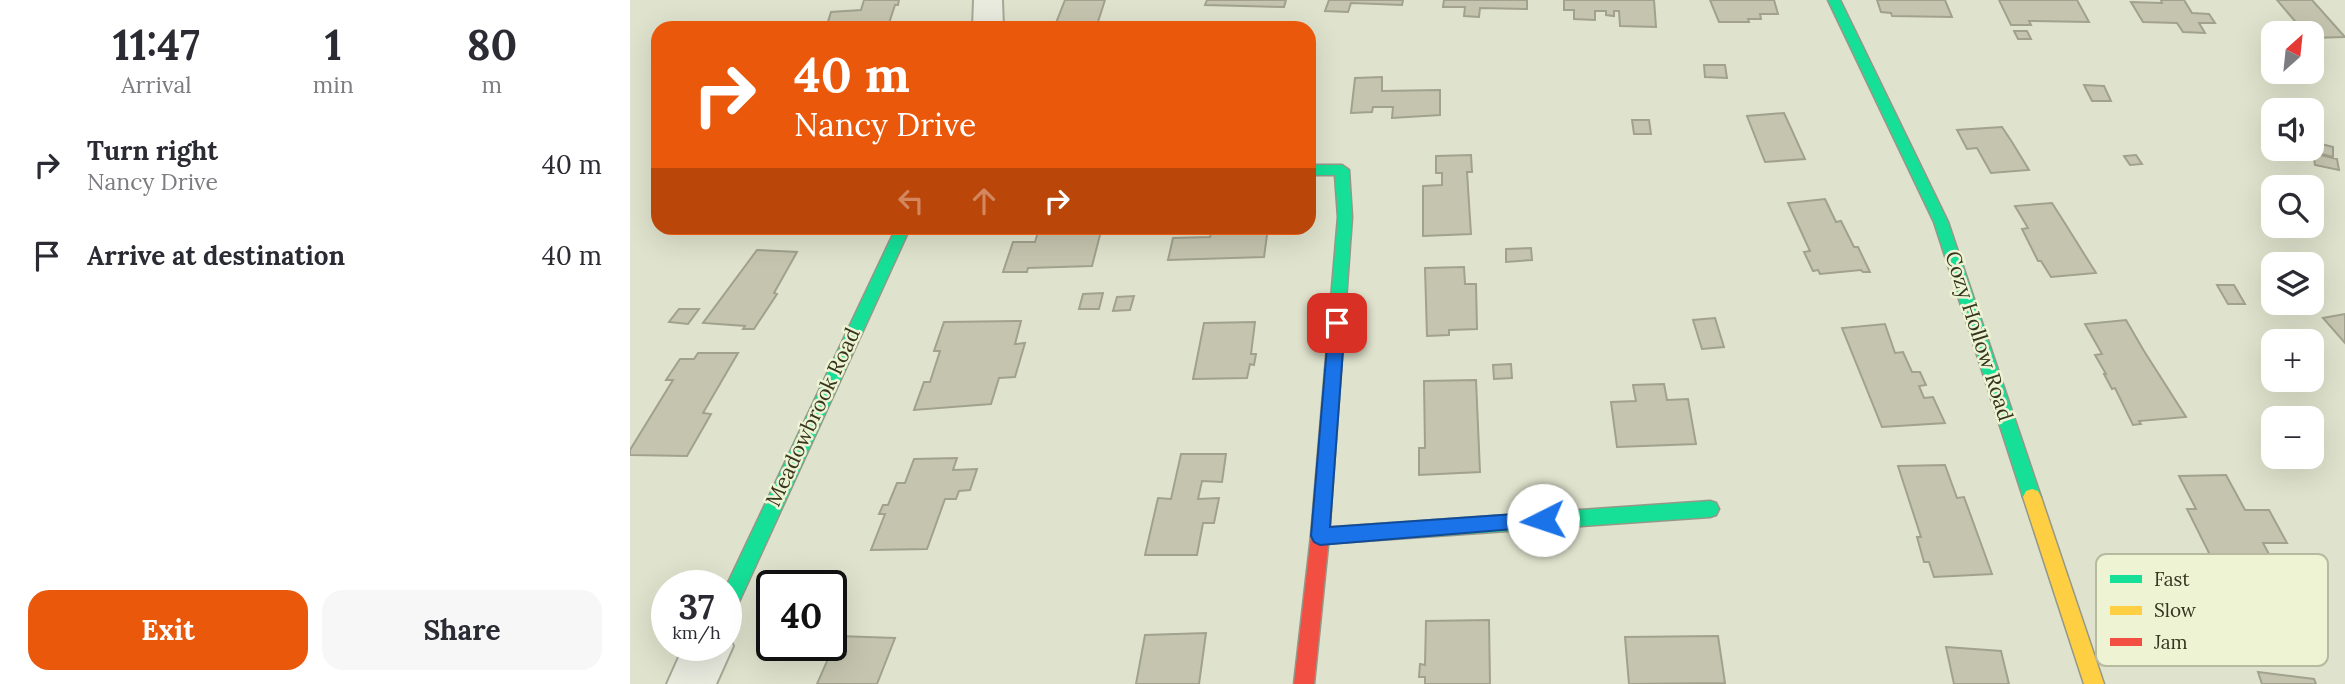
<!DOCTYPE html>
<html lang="en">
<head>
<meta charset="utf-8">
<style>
  :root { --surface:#fff; --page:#f7f7f7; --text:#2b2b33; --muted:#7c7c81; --accent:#ea580c }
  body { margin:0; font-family:Lora,serif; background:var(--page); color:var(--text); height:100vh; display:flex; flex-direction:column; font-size:26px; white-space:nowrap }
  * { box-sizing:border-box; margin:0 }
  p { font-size:23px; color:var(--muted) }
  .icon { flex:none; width:38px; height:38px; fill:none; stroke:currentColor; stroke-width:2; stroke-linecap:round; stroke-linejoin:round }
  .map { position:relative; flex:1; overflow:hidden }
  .drawer { display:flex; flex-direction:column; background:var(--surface); width:630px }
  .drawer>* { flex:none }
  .top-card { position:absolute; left:21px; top:21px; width:665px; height:214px; border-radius:21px; box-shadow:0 7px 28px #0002; background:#ea580c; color:#fff; overflow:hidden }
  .needle { width:46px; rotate:27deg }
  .tools { position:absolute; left:1631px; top:21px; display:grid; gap:14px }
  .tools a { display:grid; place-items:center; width:63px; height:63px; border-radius:14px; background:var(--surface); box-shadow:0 7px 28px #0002; font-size:35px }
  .speed { position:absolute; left:21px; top:570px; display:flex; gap:14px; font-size:35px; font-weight:700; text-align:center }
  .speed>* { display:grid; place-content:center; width:91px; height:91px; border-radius:50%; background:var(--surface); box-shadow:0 7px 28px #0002; line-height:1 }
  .speed small { font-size:18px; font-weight:400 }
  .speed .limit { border:4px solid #111; border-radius:10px; background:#fff; color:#111 }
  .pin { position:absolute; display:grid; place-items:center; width:60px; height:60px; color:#fff; margin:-30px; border-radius:14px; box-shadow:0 4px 10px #0006 }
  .me { position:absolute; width:77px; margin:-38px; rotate:266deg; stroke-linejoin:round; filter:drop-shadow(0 0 5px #0008) }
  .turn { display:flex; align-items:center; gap:24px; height:147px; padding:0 28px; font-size:32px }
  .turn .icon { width:91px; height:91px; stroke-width:2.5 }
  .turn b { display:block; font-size:49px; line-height:60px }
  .lanes { display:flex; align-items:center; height:66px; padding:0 28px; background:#0003; justify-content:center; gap:35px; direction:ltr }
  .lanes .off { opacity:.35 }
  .eta { display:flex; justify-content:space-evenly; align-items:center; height:119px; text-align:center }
  .eta b { font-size:42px; font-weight:700; line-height:49px }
  .action { display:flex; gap:14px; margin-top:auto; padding:14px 28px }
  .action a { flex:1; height:80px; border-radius:21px; background:var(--accent); color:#fff; font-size:28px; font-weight:700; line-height:80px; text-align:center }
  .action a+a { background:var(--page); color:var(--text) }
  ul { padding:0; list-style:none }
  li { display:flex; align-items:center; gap:21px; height:91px; padding:0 28px }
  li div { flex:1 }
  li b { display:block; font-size:26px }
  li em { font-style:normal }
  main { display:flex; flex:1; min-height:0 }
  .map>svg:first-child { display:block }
  .building { fill:#c5c5af; stroke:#a1a18d; stroke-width:2 }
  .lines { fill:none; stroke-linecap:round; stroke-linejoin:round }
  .street-casing { stroke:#a6a896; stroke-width:4 }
  .fast-casing { stroke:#969887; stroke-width:3 }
  .slow-casing { stroke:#969887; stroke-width:3 }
  .jam-casing { stroke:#969887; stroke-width:3 }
  .street { fill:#e9ebdf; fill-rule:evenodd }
  .fast { fill:#16e098; fill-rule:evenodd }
  .slow { fill:#ffcf43; fill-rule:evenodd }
  .jam { fill:#f24e42; fill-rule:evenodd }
  .route { fill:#1a73e8; stroke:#114b97; stroke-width:2 }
  .labels { text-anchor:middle; stroke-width:5; stroke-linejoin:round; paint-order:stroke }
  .street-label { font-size:21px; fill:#36351f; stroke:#eef3d4 }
  .key { fill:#eef3d4; stroke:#b7ba9e; stroke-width:2 }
  .key-label { font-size:19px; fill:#36351f }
</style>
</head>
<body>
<main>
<section class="drawer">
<div class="eta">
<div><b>11:47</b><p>Arrival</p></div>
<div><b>1</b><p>min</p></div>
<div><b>80</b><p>m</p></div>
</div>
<ul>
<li><svg class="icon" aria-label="right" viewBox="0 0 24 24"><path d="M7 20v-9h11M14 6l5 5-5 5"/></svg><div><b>Turn right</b><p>Nancy Drive</p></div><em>40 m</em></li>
<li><svg class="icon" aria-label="arrive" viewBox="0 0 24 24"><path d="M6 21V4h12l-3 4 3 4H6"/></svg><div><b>Arrive at destination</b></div><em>40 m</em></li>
</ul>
<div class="action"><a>Exit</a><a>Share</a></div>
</section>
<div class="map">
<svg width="1715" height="684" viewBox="0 0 1715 684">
  <rect width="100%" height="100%" fill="#dfe3cd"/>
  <path class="building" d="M234 0H269L268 5H265L259 23 223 28H196L201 12 231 10Z
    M435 0H475L466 28H424Z
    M577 0H656L654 7 575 5Z
    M773 0 772 5 721 3 718 12 695 11 699 0Z
    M814 0H897V9L850 8 849 17 834 16 835 7H813Z
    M934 0H1024L1026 27 990 26 989 11H984V16L976 15V11H965V20L944 19V10H934Z
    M1080 0H1144L1148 14H1130L1131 19H1118L1119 22H1089Z
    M1247 0H1315L1322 17 1262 16 1261 13 1251 12Z
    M1369 0H1447L1459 22 1399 21 1401 25H1381Z
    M1531 0H1554L1562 13 1579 14 1585 23H1569L1575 33 1553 32 1547 23 1513 22 1501 2 1532 3Z
    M1647 0H1682L1715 37 1682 38V33H1675Z
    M1384 31H1397L1401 39H1388Z
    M1074 65H1095L1097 78 1075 77Z
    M752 77V91L810 90V115L762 118 763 107H743L742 112 721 113 725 78Z
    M1454 85 1474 86 1481 101H1462Z
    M1154 113 1175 159 1135 162 1117 116Z
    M1002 120H1019L1021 134H1004Z
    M1372 127 1382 142 1399 170 1361 173 1347 148 1337 149 1327 130Z
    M1684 142 1703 147V157L1684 152Z
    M1683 153 1707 159 1709 170 1685 165Z
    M841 155 842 172H837L841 234 793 236V186L812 185V173H806V156Z
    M1506 155 1512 164 1500 165 1494 156Z
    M1195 199 1206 222 1211 221 1224 247H1228L1240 272H1233L1231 270 1190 274 1188 270 1183 271 1174 252 1180 251 1158 203Z
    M1422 203 1436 225 1466 273 1421 277 1411 261H1408L1392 229 1398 228 1385 206Z
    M582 228H638L634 257 538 260 543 238 580 237Z
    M471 231 462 266 398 268 397 272H373L383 242H405L408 232Z
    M901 248 902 260 876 262V249Z
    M127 250 167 252 144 293 147 294 124 329H113L115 326 73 323Z
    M834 267 835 284H846L847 329 819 330V335L797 336 795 268Z
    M1587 285H1604L1615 304H1598Z
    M473 293 469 309H449L453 294Z
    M504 296 500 310 483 311 487 297Z
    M49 309H69L58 324 39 322Z
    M1715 314V343L1693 318Z
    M1085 318 1094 347 1072 349 1063 320Z
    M1496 320 1514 351 1556 417 1509 421 1511 424 1503 425 1485 388 1482 389 1474 374H1476L1465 355 1472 354 1455 324Z
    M391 321 385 344 395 343 385 377 369 378 361 404 284 410 294 382H300L310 351H304L314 322Z
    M625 322 621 354H626L624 365 620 364 617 378 563 379 574 323Z
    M1255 324 1265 353 1273 352 1282 372H1290L1296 385 1289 386 1294 398 1303 397 1315 423 1252 427 1212 328Z
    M68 353H108L73 413 81 414 57 456 0 455V450L43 380H36L50 359H64Z
    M881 364 882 378 864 379 863 365Z
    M846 380 850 472 789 475V448H795L794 381Z
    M1034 384 1037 400 1058 399 1066 444 987 447 981 402 1006 401 1003 385Z
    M551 454H596L592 482 572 481 568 499 589 498 584 523H573L567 555H515L528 498 541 499Z
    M327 458 323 470 347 469 340 490 329 491 326 499H315L297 549 241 550 255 514H249L253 505H258L267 483H275L284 459Z
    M1315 465 1327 498 1334 497 1362 574 1304 577 1299 562H1294L1287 537H1291L1268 466Z
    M1596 475 1615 510H1639L1657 543H1633L1654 582 1594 583 1557 509H1566L1549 476Z
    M859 620 860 684H795V677H789L790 664 795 665 796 621Z
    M576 633 569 684H506L515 635Z
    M208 636 265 638 247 684H187Z
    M1088 636 1095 683 999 684 995 637Z
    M1316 647 1371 651 1379 684H1324Z
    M1628 672 1684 679 1686 684H1632Z"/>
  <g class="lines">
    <g class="street-casing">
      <path id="street" d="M344 0H372L373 28H343Z
        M96 631 103 646 86 684H37L54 646H96Z"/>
    </g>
    <g class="fast-casing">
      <path id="fast" d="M1198 0H1210L1318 222 1411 497 1408 503 1402 505 1396 503 1393 497 1304 222Z
        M679 165H712L719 170 722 217 711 370 709 375H697L695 370 708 217 705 175H679Z
        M266 228H280L103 615 96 617V587Z
        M1080 501 1086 503 1089 509 1086 515 1080 517 690 544 684 542 681 536 684 530 690 528Z"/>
    </g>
    <g class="slow-casing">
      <path id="slow" d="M1402 489 1408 491 1411 497 1474 684H1454L1393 497 1396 491Z"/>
    </g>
    <g class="jam-casing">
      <path id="jam" d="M703 363 709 365 711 370 699 536 684 684H664L681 536 695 370 697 365Z"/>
    </g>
    <use href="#street" class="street"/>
    <use href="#fast" class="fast"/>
    <use href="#slow" class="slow"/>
    <use href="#jam" class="jam"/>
  </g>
  <path class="route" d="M707 317 715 323 700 527 913 512 919 515 922 520 919 526 690 545 684 542 681 536 699 323Z"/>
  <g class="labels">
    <g class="street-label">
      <text transform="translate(1349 336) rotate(72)" y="7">Cozy Hollow Road</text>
      <text transform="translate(183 417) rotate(-65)" y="7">Meadowbrook Road</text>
    </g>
  </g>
  <rect x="1466" y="554" width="232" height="112" rx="10" class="key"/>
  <rect x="1480" y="575" width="32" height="8" fill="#16e098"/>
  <rect x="1480" y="606" width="32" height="9" fill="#ffcf43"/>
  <rect x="1480" y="638" width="32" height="8" fill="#f24e42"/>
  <g class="key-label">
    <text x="1524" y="586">Fast</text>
    <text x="1524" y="617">Slow</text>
    <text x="1524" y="649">Jam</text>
  </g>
</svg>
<div class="tools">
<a><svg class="needle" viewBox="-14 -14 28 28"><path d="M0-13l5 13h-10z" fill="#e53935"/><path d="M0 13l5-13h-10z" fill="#7c7c81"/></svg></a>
<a><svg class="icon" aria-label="sound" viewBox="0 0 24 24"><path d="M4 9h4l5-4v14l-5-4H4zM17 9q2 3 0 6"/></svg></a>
<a><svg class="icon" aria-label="search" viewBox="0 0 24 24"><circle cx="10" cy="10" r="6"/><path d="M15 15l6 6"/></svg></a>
<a><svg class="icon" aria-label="layers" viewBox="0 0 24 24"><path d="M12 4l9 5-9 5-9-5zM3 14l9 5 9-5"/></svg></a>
<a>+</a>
<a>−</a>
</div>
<div class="speed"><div>37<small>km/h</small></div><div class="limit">40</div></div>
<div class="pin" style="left:707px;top:323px;background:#d93025"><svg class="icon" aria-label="arrive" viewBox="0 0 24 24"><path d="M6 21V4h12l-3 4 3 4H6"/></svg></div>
<svg class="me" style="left:913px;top:520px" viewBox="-20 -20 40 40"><circle r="19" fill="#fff"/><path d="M0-13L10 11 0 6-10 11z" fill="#1a73e8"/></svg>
<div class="top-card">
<div class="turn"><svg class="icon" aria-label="right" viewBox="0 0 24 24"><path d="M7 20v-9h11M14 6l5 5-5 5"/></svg><div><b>40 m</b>Nancy Drive</div></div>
<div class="lanes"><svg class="icon off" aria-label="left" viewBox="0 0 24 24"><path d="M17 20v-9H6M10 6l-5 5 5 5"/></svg><svg class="icon off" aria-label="ahead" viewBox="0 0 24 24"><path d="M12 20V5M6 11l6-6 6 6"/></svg><svg class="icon" aria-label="right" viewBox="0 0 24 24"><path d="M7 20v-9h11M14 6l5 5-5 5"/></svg></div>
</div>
</div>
</main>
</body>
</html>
